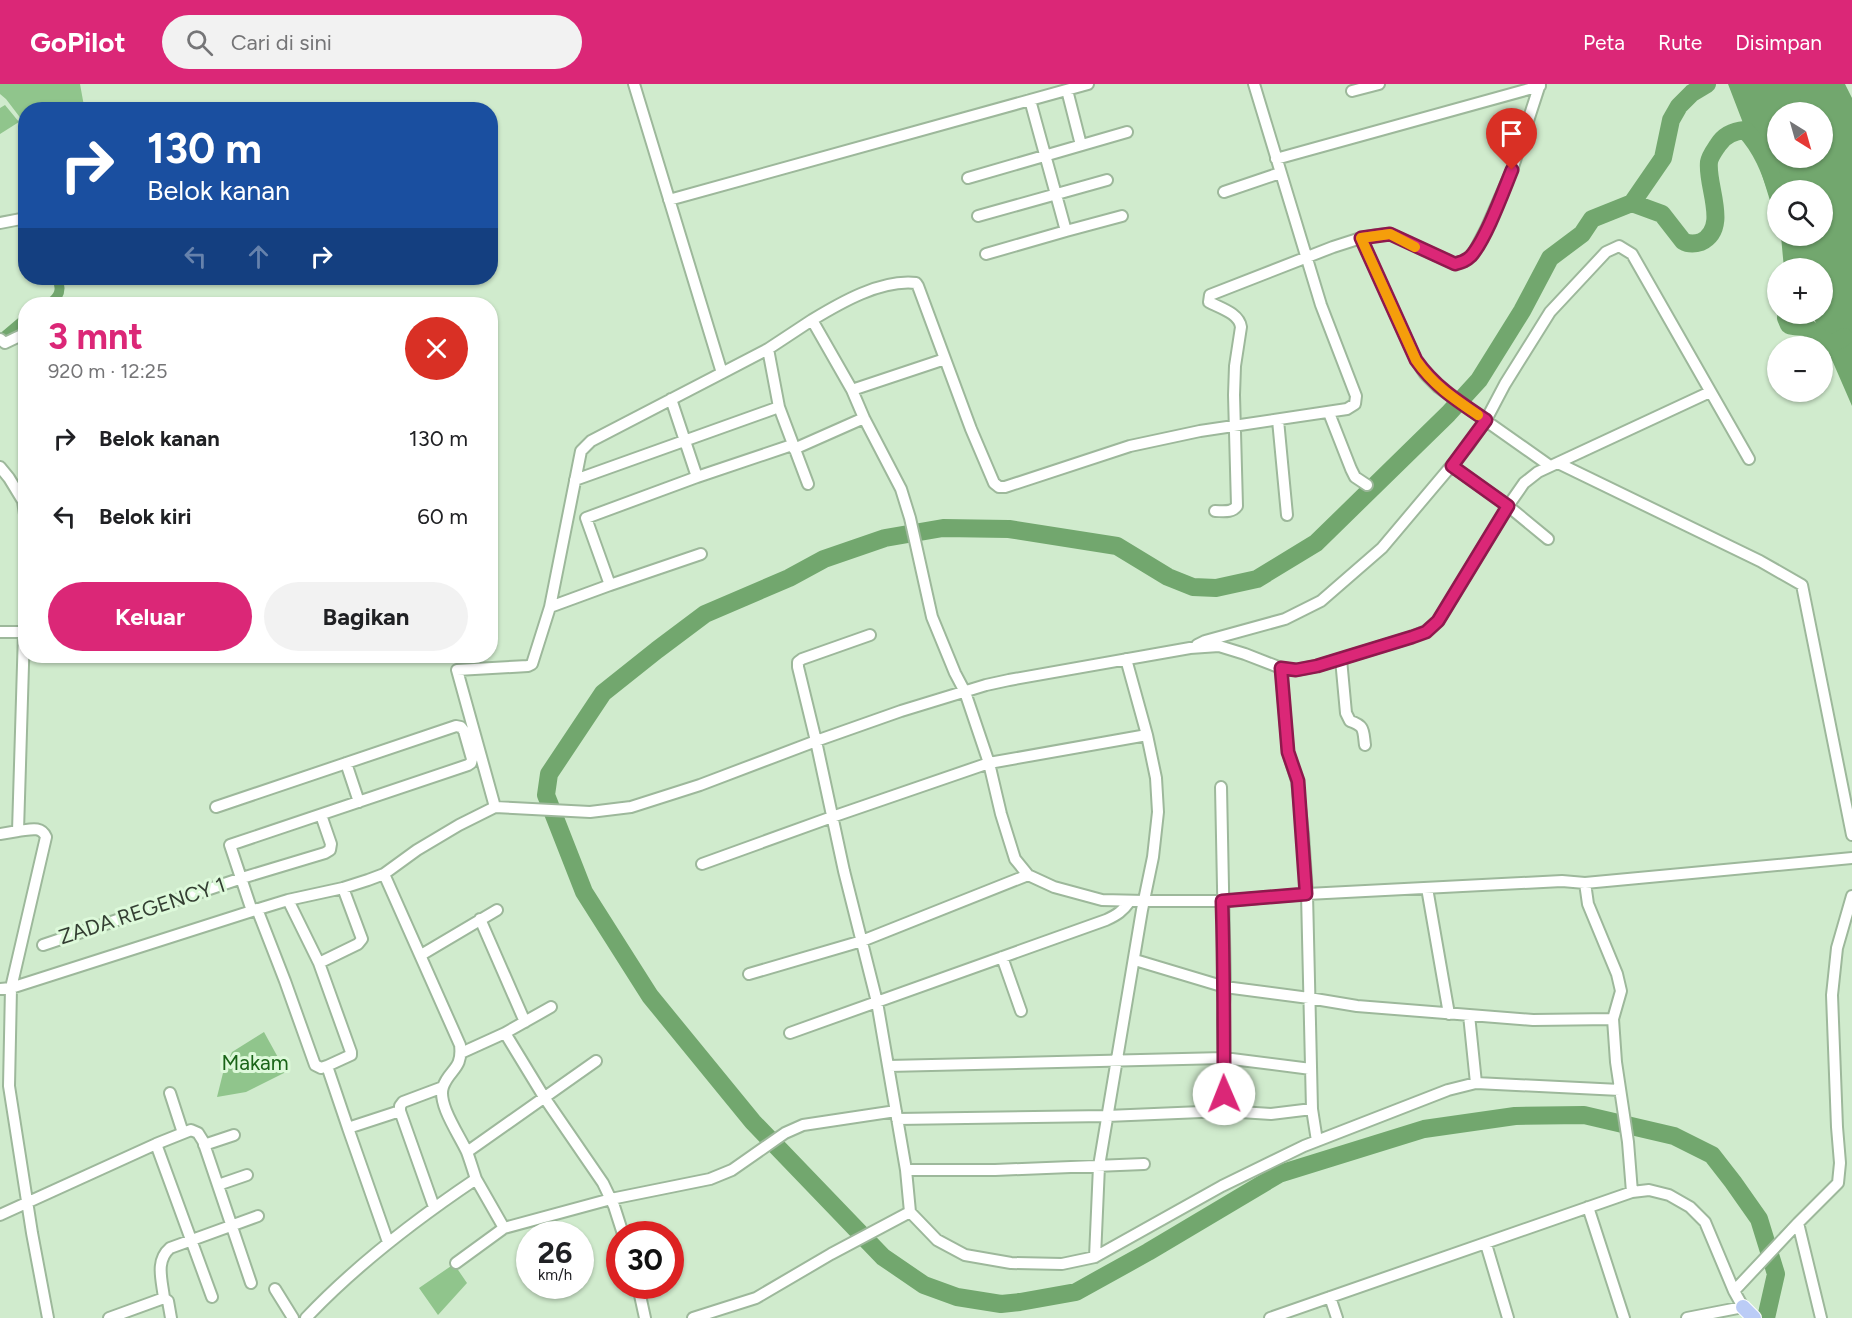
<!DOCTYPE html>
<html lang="id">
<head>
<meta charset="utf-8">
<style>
  :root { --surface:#fff; --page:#f2f2f2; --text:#202124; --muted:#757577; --accent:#db2777 }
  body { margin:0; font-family:Figtree,sans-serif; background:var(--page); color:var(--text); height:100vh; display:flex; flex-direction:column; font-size:22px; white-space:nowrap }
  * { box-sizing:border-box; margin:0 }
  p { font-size:20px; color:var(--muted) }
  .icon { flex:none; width:33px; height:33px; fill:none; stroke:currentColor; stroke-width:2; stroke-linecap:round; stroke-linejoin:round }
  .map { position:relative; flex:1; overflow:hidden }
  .panel { position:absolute; left:18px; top:213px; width:480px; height:366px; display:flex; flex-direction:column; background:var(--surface); border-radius:24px; box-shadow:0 2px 4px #0004 }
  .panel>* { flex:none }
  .hud { position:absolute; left:18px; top:18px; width:480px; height:183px; border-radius:24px; box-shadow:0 2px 4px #0004; background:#1a4fa0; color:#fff; overflow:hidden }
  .needle { width:39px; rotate:143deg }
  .buttons { position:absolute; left:1767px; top:18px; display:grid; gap:12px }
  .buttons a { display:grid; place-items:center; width:66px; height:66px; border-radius:50%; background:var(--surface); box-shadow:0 2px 4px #0004; font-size:30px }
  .speed { position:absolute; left:516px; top:1137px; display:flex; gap:12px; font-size:30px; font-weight:700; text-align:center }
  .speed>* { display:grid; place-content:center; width:78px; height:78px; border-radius:50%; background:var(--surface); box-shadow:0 2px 4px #0004; line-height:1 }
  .speed small { font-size:15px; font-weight:400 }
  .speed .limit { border:9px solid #d22; background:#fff; color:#111 }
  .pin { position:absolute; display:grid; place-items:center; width:51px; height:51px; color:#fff; margin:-62px -26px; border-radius:50% 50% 50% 0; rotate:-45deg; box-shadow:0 0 6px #0007 }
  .pin .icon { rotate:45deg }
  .me { position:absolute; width:66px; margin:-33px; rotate:359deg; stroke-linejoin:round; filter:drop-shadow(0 0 4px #0008) }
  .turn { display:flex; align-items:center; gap:21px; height:126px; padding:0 30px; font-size:27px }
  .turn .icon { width:78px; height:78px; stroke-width:2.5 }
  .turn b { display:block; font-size:42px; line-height:51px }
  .lanes { display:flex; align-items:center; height:57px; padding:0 30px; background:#0003; justify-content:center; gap:30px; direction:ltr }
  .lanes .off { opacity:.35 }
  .round { display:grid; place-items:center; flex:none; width:63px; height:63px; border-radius:32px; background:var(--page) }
  .summary { display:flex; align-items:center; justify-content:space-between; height:102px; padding:0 30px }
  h1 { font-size:36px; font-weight:700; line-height:45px; color:var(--accent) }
  .action { display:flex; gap:12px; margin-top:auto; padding:12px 30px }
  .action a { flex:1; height:69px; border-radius:36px; background:var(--accent); color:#fff; font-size:24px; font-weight:700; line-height:69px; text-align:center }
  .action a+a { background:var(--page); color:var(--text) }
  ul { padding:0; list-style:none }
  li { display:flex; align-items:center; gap:18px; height:78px; padding:0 30px }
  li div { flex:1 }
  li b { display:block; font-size:22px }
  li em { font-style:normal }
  header { display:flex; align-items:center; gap:36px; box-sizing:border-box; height:84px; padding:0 30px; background:var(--accent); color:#fff }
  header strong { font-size:28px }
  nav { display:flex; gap:33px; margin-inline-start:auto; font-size:21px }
  .search { width:420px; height:54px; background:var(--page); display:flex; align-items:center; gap:15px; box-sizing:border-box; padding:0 21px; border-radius:33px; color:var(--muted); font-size:22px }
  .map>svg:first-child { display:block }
  .green { fill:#90c58c }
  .water { fill:#72a76e; fill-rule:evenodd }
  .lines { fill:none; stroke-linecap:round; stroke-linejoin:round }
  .canal { stroke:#72a76e; stroke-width:10 }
  .river { stroke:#72a76e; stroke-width:18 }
  .minor-casing { stroke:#9db89b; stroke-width:14 }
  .major-casing { stroke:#fff; stroke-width:16 }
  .minor { stroke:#fff; stroke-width:10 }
  .major { stroke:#bbccf6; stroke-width:14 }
  .route-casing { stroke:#8e194d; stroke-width:15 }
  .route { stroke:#db2777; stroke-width:10 }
  .slow { stroke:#f59e0b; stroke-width:10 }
  .labels { text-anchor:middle; stroke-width:6; stroke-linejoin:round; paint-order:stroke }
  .street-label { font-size:21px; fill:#333e32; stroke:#ddf9da }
  .park-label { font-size:21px; fill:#1a6418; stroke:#ddf9da }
</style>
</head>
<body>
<header>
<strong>GoPilot</strong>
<div class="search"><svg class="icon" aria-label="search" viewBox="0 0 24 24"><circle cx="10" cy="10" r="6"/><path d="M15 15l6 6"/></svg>Cari di sini</div>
<nav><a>Peta</a><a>Rute</a><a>Disimpan</a></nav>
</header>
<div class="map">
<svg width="1852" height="1234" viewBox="0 0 1852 1234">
  <rect width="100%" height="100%" fill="#d0ebcd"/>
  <path class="green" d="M0 0H80L84 22 86 25 26 26 25 40 6 15 0 10Z
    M5 21 19 38 0 50V24Z
    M264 948 286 988 246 1008 217 1013 224 985 232 968Z
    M454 1180 467 1199 438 1231 419 1204Z"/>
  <path class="water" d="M1728 0H1845L1852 14V322L1812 230H1822V184H1795L1782 152H1822V106H1778L1777 139 1758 78ZM1778 28H1822V74H1778Z"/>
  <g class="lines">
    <path class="canal" d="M49 220C60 213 62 205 57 194
      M0 256 26 234"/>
    <path class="river" d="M1632 119 1592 135 1582 150 1550 174 1522 227 1479 296 1448 330 1316 459 1257 495 1216 504 1193 503 1168 493 1117 462 1009 445 943 444 885 454 824 475 789 494 705 530 657 566 603 609 549 690 546 711 584 808 650 912 753 1038 883 1173 924 1201 957 1213 1001 1220 1020 1218 1076 1208 1148 1168 1279 1090 1424 1045 1515 1032 1584 1031 1674 1052 1712 1071 1733 1098 1759 1135 1776 1190 1766 1234
      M1632 119 1662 130 1683 157C1688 160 1695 160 1701 158 1730 144 1706 102 1709 78 1710 72 1714 67 1718 61 1724 51 1734 47 1745 46 1762 64 1770 86 1778 109
      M1632 119 1663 74 1671 36 1679 22 1692 9 1707 0
      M1790 152 1793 184
      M1789 230 1786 234 1789 241C1796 244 1803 241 1809 245 1822 253 1827 266 1844 253"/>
    <g class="minor-casing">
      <path id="minor" d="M634 0 722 289 768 265
        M1067 6 1081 61
        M1352 7 1379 0
        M1030 16 1066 147 1122 132
        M1276 75 1540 2
        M968 94 1127 48
        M1224 108 1280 89
        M669 116 1088 0
        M978 132 1107 96
        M0 139 26 134
        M1361 154 1416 276 1425 290 1438 303 1550 382
        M986 170 1066 147
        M812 236C840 219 881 195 916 199L918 202 971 345 994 399 999 403H1005L1130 362 1200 347 1347 325 1355 320 1356 312 1321 221 1254 0
        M0 255 5 259 26 249
        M852 306 945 275
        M1329 329 1351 385 1355 393 1367 401
        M1278 336 1287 431
        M794 365 864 334
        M1558 379 1760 477 1802 501 1852 751
        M1452 382 1508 422 1548 455
        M0 383 9 394 23 417 26 437
        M697 393 792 361
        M575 396 779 323
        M808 400 779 323 768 265 812 236 852 306 864 334 901 405 910 434 932 533 955 589 965 608 989 679 1001 730 1015 775 1028 791 1054 803 1102 816 1145 817H1222L1307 810 1562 797 1585 799 1588 820 1617 890 1621 907 1613 935 1616 978 1628 1058 1632 1108
        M1215 427C1223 427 1232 429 1237 422L1234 311 1235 282 1241 243C1239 229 1220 224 1209 218L1210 211 1333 163 1361 154 1378 151 1390 150 1455 180 1465 177 1473 170 1486 145 1512 86 1540 0
        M610 501 701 470
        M550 523 581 367 591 357 722 289
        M26 524V548
        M0 548H24L18 747C29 746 41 741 46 753L11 904 9 1002 32 1149 48 1234
        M870 551 802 575 798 578V583L816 657 844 787 877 918 906 1086 910 1128 937 1156 965 1171 1011 1179 1062 1180 1095 1173 1222 1102 1304 1062 1448 1006 1476 999 1620 1006
        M1197 561 1205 557 1285 535 1321 517 1382 464 1468 362 1486 336 1505 300 1550 228 1606 168 1619 162 1632 170 1749 375
        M1341 575 1346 629 1350 637C1365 642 1363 646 1365 661
        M1281 584 1288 668 1297 697 1303 750 1307 810 1312 1025 1317 1057
        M346 679 359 718
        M1221 703 1225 903 1223 937 1225 1027 1271 1030 1312 1025
        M216 723 456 642 461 643 464 647 472 675 471 679 468 681 230 761 252 827
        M495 723 457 586 528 582 532 580 550 523 610 501 586 434 697 393 671 315
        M0 750 18 747
        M702 780 832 733 989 679 1147 651
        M384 790 460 961C463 986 449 985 443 1003 437 1020 460 1052 467 1068 470 1076 473 1086 476 1095
        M1585 799 1852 774
        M1427 804 1449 930
        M288 816 319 879 351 968V971L327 982 348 1044
        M257 825 285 897 315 981 321 984 327 982
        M480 835 525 938
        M43 861 242 794 325 769 330 766 331 760 321 731
        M421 871 497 826
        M1002 873 1021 927
        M1135 876 1225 903 1309 914 1357 922 1533 936 1613 935
        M319 879 358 860 362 855 343 804
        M749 890 862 857 1028 791
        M0 905 11 904 252 827 288 816 343 804 368 796 384 790 417 766 459 741 495 723 590 728 631 723 700 701 816 657 901 627 986 601 1009 596 1190 564 1219 562 1245 570 1281 584 1296 586 1317 582 1412 553 1426 547 1438 537 1508 422 1524 399 1538 388 1710 308
        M1469 931 1476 999
        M505 949 551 923
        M790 949 1106 836C1117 831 1123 827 1130 817
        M461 969 505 949 544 1013 603 1099 614 1122 623 1150
        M888 982 1224 974 1311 985
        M170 1009 183 1049
        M897 1035 1107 1032 1225 1027
        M156 1060 212 1213
        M204 1061 234 1051
        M467 1068 596 977
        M906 1086H995L1144 1080
        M218 1101 247 1091
        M434 1123 400 1027V1022L403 1018 443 1003
        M1588 1123 1624 1234
        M0 1131 156 1060 191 1046 198 1049 203 1057 251 1199
        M1798 1139 1821 1234
        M504 1144 611 1115 710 1095 732 1086 785 1049 803 1041 896 1027
        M388 1158 348 1044 400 1027
        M1486 1160 1508 1234
        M1095 1173 1099 1082 1142 826 1153 773 1158 728 1156 694 1147 651 1126 575
        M638 1202 645 1234
        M275 1205 293 1234
        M1734 1207 1798 1139 1838 1099 1840 1079 1837 1043 1832 911 1837 864 1852 812
        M1330 1213 1337 1234
        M164 1214C162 1196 155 1177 170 1164L258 1132
        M109 1234 164 1214 168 1217 171 1234
        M306 1234C357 1180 415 1136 476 1095L504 1144 456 1179
        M693 1234 756 1214 831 1170 910 1128
        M1270 1234 1632 1108 1649 1106 1669 1111 1690 1123 1705 1138 1734 1207 1743 1223 1687 1234"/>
    </g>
    <g class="major-casing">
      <path id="major" d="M1743 1223 1754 1234"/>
    </g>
    <use href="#minor" class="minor"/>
    <use href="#major" class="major"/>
  </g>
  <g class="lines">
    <g class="route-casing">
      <path id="route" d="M1224 1010C1224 945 1224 881 1222 817L1306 810 1298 697 1288 668 1281 584 1296 586 1317 582 1412 553 1426 548 1438 537 1508 422 1452 382 1486 336C1459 318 1435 303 1416 276L1361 154 1390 150 1455 180C1462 178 1466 177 1471 172 1486 155 1503 108 1512 86"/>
    </g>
    <use href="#route" class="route"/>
    <path class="slow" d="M1415 163 1390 150 1361 154 1416 276C1433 301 1453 314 1478 331"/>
  </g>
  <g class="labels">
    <g class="street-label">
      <text transform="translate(142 827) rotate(-18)" y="7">ZADA REGENCY 1</text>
    </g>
    <g class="park-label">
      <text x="255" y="986">Makam</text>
    </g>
  </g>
</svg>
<div class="buttons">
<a><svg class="needle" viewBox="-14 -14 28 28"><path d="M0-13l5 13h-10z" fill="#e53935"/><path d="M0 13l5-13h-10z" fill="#757577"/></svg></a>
<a><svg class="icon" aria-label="search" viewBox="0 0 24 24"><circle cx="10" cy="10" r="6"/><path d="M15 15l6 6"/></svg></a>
<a>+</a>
<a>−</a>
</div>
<div class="speed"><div>26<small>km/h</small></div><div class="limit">30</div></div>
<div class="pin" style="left:1512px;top:86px;background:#d93025"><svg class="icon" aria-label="arrive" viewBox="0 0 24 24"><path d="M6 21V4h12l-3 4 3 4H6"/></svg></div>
<svg class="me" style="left:1224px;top:1010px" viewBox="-20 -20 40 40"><circle r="19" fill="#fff"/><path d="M0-13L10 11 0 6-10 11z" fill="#db2777"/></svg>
<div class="hud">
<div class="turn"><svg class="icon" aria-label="right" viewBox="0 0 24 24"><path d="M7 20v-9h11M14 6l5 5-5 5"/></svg><div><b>130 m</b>Belok kanan</div></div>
<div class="lanes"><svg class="icon off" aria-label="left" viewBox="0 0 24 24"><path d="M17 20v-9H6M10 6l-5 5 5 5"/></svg><svg class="icon off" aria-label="ahead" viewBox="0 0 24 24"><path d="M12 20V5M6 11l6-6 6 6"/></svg><svg class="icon" aria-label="right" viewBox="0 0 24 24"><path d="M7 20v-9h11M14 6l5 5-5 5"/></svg></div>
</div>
<section class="panel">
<div class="summary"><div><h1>3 mnt</h1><p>920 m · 12:25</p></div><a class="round" style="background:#d93025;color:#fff"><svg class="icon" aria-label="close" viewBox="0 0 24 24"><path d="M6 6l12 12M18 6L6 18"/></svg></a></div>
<ul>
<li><svg class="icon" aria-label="right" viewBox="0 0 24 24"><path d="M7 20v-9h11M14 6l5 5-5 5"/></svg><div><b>Belok kanan</b></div><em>130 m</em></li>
<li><svg class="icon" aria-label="left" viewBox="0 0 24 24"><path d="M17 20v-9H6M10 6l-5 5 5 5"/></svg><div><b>Belok kiri</b></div><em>60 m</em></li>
</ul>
<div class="action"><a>Keluar</a><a>Bagikan</a></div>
</section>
</div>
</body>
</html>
